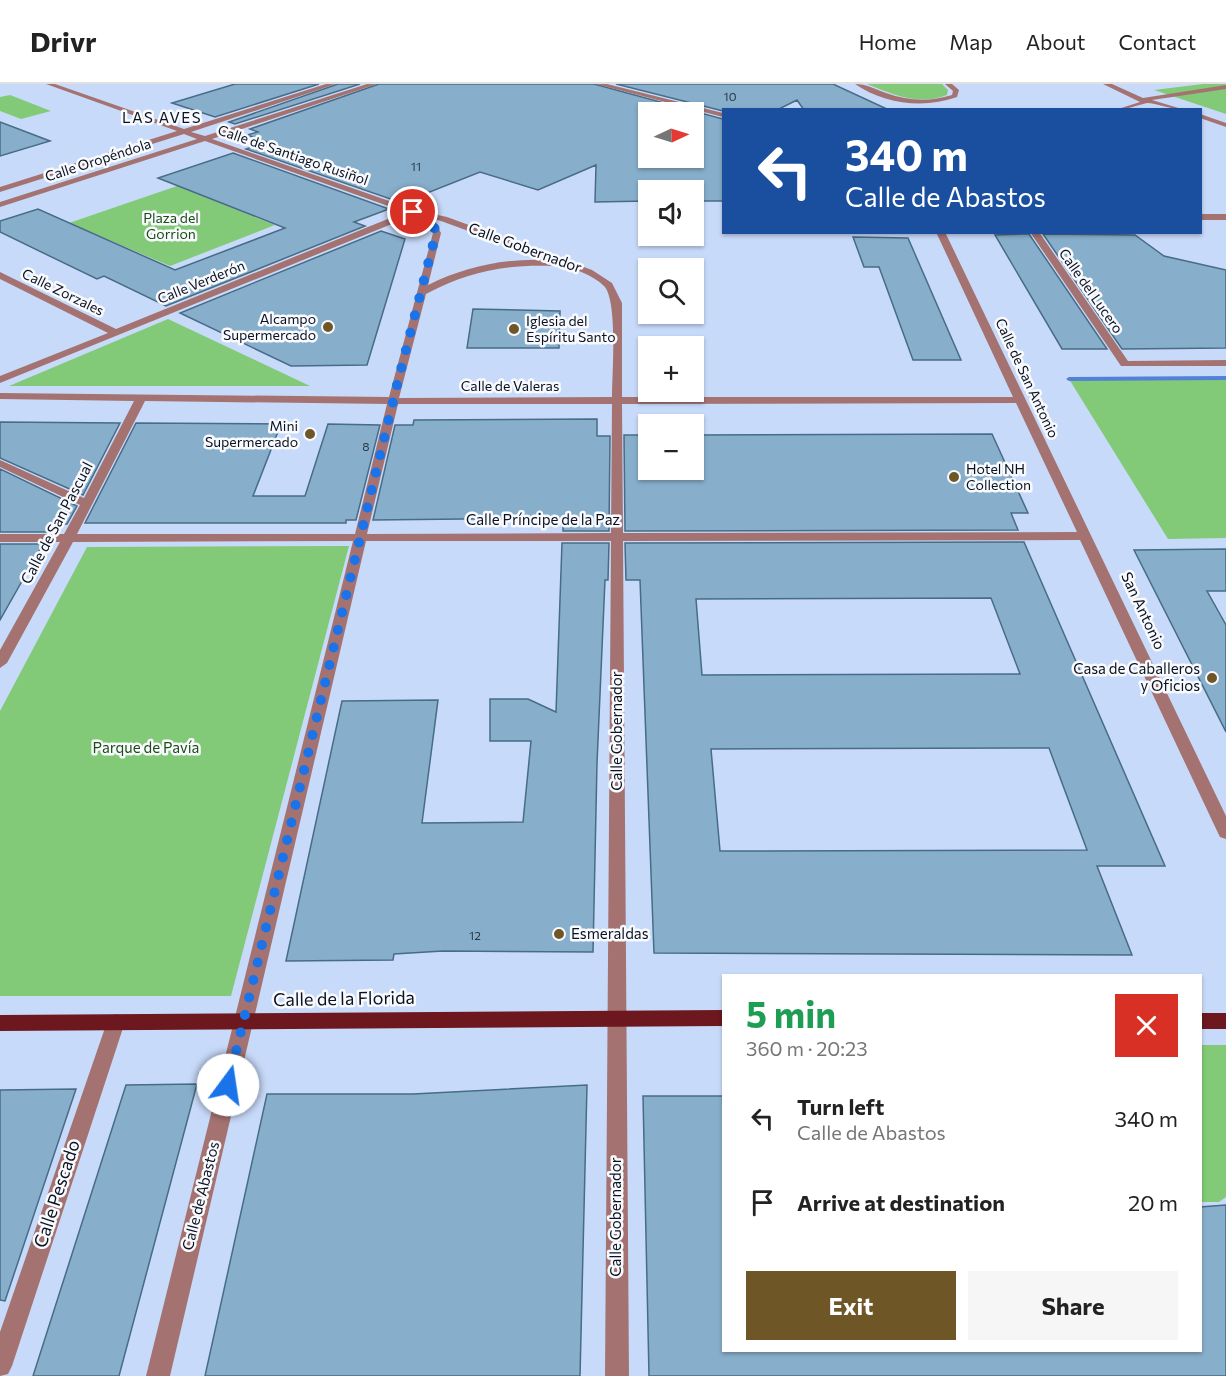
<!DOCTYPE html>
<html lang="en">
<head>
<meta charset="utf-8">
<style>
  :root { --surface:#fff; --page:#f6f6f6; --text:#222; --muted:#767676; --line:#e0e0e0; --accent:#6f5627 }
  body { margin:0; font-family:Commissioner,sans-serif; background:var(--page); color:var(--text); height:100vh; display:flex; flex-direction:column; font-size:22px; white-space:nowrap }
  * { box-sizing:border-box; margin:0 }
  p { font-size:20px; color:var(--muted) }
  .icon { flex:none; width:33px; height:33px; fill:none; stroke:currentColor; stroke-width:2; stroke-linecap:round; stroke-linejoin:round }
  .map { position:relative; flex:1; overflow:hidden }
  .side { position:absolute; left:722px; top:890px; width:480px; height:378px; display:flex; flex-direction:column; background:var(--surface); border-radius:0px; box-shadow:0 2px 4px #0004 }
  .side>* { flex:none }
  .banner { position:absolute; left:722px; top:24px; width:480px; height:126px; border-radius:0px; box-shadow:0 2px 4px #0004; background:#1a4fa0; color:#fff; overflow:hidden }
  .needle { width:39px; rotate:86deg }
  .fabs { position:absolute; left:638px; top:18px; display:grid; gap:12px }
  .fabs a { display:grid; place-items:center; width:66px; height:66px; border-radius:0px; background:var(--surface); box-shadow:0 2px 4px #0004; font-size:30px }
  .pin { position:absolute; display:grid; place-items:center; width:51px; height:51px; color:#fff; margin:-26px; border:3px solid #fff; border-radius:50%; box-shadow:0 2px 6px #0007 }
  .me { position:absolute; width:66px; margin:-33px; rotate:14deg; stroke-linejoin:round; filter:drop-shadow(0 0 4px #0008) }
  .turn { display:flex; align-items:center; gap:21px; height:126px; padding:0 24px; font-size:27px }
  .turn .icon { width:78px; height:78px; stroke-width:2.5 }
  .turn b { display:block; font-size:42px; line-height:51px }
  .round { display:grid; place-items:center; flex:none; width:63px; height:63px; border-radius:0px; background:var(--page) }
  .overview { display:flex; align-items:center; justify-content:space-between; height:102px; padding:0 24px }
  h1 { font-size:36px; font-weight:700; line-height:45px; color:#1e9e55 }
  .cta { display:flex; gap:12px; margin-top:auto; padding:12px 24px }
  .cta a { flex:1; height:69px; border-radius:0px; background:var(--accent); color:#fff; font-size:24px; font-weight:700; line-height:69px; text-align:center }
  .cta a+a { background:var(--page); color:var(--text) }
  ul { padding:0; list-style:none }
  li { display:flex; align-items:center; gap:18px; height:84px; padding:0 24px }
  li div { flex:1 }
  li b { display:block; font-size:22px }
  li em { font-style:normal }
  header { display:flex; align-items:center; gap:36px; box-sizing:border-box; height:84px; padding:0 30px; background:var(--surface); border-bottom:2px solid var(--line) }
  header strong { font-size:28px }
  nav { display:flex; gap:33px; margin-inline-start:auto; font-size:21px }
  .map>svg:first-child { display:block }
  .green { fill:#82ca78 }
  .lines { fill:none; stroke-linecap:round; stroke-linejoin:round }
  .stream { fill:#5281d6; fill-rule:evenodd }
  .building { fill:#87aecb; stroke:#476c87; stroke-width:1.5; fill-rule:evenodd }
  .minor { fill:#a47371; fill-rule:evenodd }
  .major { fill:#6d171e; fill-rule:evenodd }
  .route { stroke:#1a73e8; stroke-width:10; stroke-dasharray:0 18 }
  .poi-dot { fill:#6f5627; stroke:#f8fafe; stroke-width:2 }
  .labels { text-anchor:middle; stroke-width:5; stroke-linejoin:round; paint-order:stroke }
  .number-label { font-size:12px; fill:#29394a }
  .far-street-label { font-size:14px; fill:#0a121f; stroke:#f8fafe }
  .far-park-label { font-size:14px; fill:#1b4d15; stroke:#f8fafe }
  .far-poi-label { font-size:14px; fill:#0a121f; stroke:#f8fafe; text-anchor:end }
  .far-quarter-label { font-size:15px; letter-spacing:1.5px; fill:#0a121f; stroke:#f8fafe }
  .street-label { font-size:15px; fill:#0a121f; stroke:#f8fafe }
  .poi-label { font-size:15px; fill:#0a121f; stroke:#f8fafe; text-anchor:end }
  .park-label { font-size:15px; fill:#1b4d15; stroke:#f8fafe }
  .near-street-label { font-size:18px; fill:#0a121f; stroke:#f8fafe }
</style>
</head>
<body>
<header>
<strong>Drivr</strong>
<nav><a>Home</a><a>Map</a><a>About</a><a>Contact</a></nav>
</header>
<div class="map">
<svg width="1226" height="1292" viewBox="0 0 1226 1292">
  <rect width="100%" height="100%" fill="#c8dafa"/>
  <path class="green" d="M867 0H942L948 6 947 11C919 22 894 11 867 0Z
    M1203 0H1226V30L1154 6Z
    M10 11 51 27 21 35 0 27V13Z
    M177 102 275 141 170 182 69 139Z
    M168 235 310 302H9Z
    M1226 294V454L1168 455 1069 295Z
    M349 462 231 912H0V627L87 463Z
    M1200 961H1226V1113L1219 1118H1200Z"/>
  <g class="lines">
    <path class="stream" d="M1226 292V296L1069 297 1066 295 1069 293Z"/>
  </g>
  <path class="building" d="M235 0H319L215 33 172 19Z
    M338 0H360L235 40 229 38Z
    M379 0H594L723 35V117H693V106H648V117L595 118 596 81 538 106 480 88 402 119 246 65 267 58 247 51 258 48 250 45ZM648 28H693V74H648Z
    M616 0H833L889 26H804L797 16 777 26 723 27Z
    M0 38 50 57 0 72Z
    M233 69 389 125 354 138 365 142 166 222 104 192 97 195 0 148V137L38 125 175 186 285 144 158 94Z
    M381 147 405 155 367 281 291 282 180 229Z
    M1022 150H1029L1107 265H1062L995 151Z
    M1043 150 1135 151 1164 172 1226 186V264L1122 265Z
    M853 153 908 154 961 276H913L879 183H864Z
    M473 225 560 227 559 264H467Z
    M597 335V352H610L609 447H563V434L373 436 395 341H413L414 336Z
    M0 338 120 339 83 411 0 374Z
    M136 339 281 340 253 412H305L328 340 380 341 356 436H346V439H85Z
    M992 350 1028 429H1011L1018 446 625 447 624 351H648V386H693V351Z
    M0 385 77 422 67 440H55L50 448H0Z
    M1024 458 1165 782H1097L1132 871 654 869 640 496H626L625 459ZM991 514 1020 590 702 591 696 515ZM1049 664 1087 766 720 767 711 665Z
    M562 459H609L608 496H605L597 679 593 868 443 867 394 870 393 876 286 877 342 617 438 616 422 739 523 738 531 657H490V615H528L556 628Z
    M0 460H43L0 536Z
    M1226 465V507H1207L1226 541V648L1134 466Z
    M197 1000 119 1292H33L126 1001Z
    M587 1001 580 1292H205L267 1010H413Z
    M76 1005 5 1217 0 1216V1006Z
    M643 1012H723V1266H1200V1123L1226 1121V1292H649Z"/>
  <g class="lines">
    <path class="minor" d="M46 0H55L184 45 326 0H336L191 48 205 52 367 0H377L212 55 415 126 447 133 592 186 612 199 622 219V313H1013L936 148H945L1226 732V755L1220 753 1218 749 1080 456 623 457 629 1292H605L611 457H366L170 1292H146L353 457 73 458 7 579 0 584V566L60 458H0V450H64L80 421 0 383V376L84 414 134 317 0 315V309L389 313 433 149C429 139 424 133 414 131L0 299V292L108 249 0 195V188L116 245 405 128 205 57 0 123V118L197 55 184 50 0 108V103L177 47ZM434 135 441 137 548 176C506 174 466 182 428 201L441 149ZM557 179C573 185 592 190 604 202 618 216 612 291 612 313L399 314 426 210C467 188 506 180 553 182ZM145 317 387 320 355 450H77ZM1016 319 1077 448 623 449 622 320ZM398 320H612L611 449 367 450Z
      M596 0H607L723 29V33Z
      M855 0C866 0 875 5 886 9 909 17 929 18 952 11L953 7 945 0H952L959 6 957 13C924 25 884 20 855 0Z
      M1103 0H1112L1143 14 1226 1V5L1152 16 1185 26C1174 26 1155 19 1147 19 1137 21 1127 26 1115 26L1140 18Z
      M1200 30 1226 39V43L1200 34Z
      M1200 130H1226V136H1200Z
      M1030 148H1039L1128 277 1226 276V282H1121Z
      M116 930 123 932 125 938 12 1282 8 1290 0 1292V1248L107 938 109 932Z"/>
    <path class="major" d="M723 926V942L0 947V931Z
      M1200 929H1226V945H1200Z"/>
  </g>
  <g class="lines">
    <path class="route" d="M228 1001 398 297 436 149C433 136 425 132 413 128"/>
  </g>
  <g class="poi-dot">
    <circle cx="328" cy="243" r="6"/>
    <circle cx="514" cy="245" r="6"/>
    <circle cx="310" cy="350" r="6"/>
    <circle cx="954" cy="393" r="6"/>
    <circle cx="1212" cy="594" r="6"/>
    <circle cx="559" cy="850" r="6"/>
  </g>
  <g class="labels">
    <g class="number-label">
      <text x="730" y="17">10</text>
      <text x="416" y="87">11</text>
      <text x="366" y="367">8</text>
      <text x="475" y="856">12</text>
    </g>
    <g class="far-street-label">
      <text transform="translate(293 71) rotate(19)" y="5">Calle de Santiago Rusiñol</text>
      <text transform="translate(98 76) rotate(-18)" y="5">Calle Oropéndola</text>
      <text transform="translate(201 198) rotate(-22)" y="5">Calle Verderón</text>
      <text transform="translate(1091 207) rotate(55)" y="5">Calle del Lucero</text>
      <text transform="translate(63 208) rotate(26)" y="5">Calle Zorzales</text>
      <text transform="translate(1027 294) rotate(65)" y="5">Calle de San Antonio</text>
      <text x="510" y="307">Calle de Valeras</text>
    </g>
    <g class="far-park-label">
      <text x="171" y="139">Plaza del<tspan x="171" dy="16">Gorrion</tspan></text>
    </g>
    <g class="far-poi-label">
      <text x="316" y="240">Alcampo<tspan x="316" dy="16">Supermercado</tspan></text>
      <text x="526" y="242" text-anchor="start">Iglesia del<tspan x="526" dy="16">Espíritu Santo</tspan></text>
      <text x="298" y="347">Mini<tspan x="298" dy="16">Supermercado</tspan></text>
      <text x="966" y="390" text-anchor="start">Hotel NH<tspan x="966" dy="16">Collection</tspan></text>
    </g>
    <g class="far-quarter-label">
      <text x="162" y="39">LAS AVES</text>
    </g>
    <g class="street-label">
      <text transform="translate(525 164) rotate(20)" y="5">Calle Gobernador</text>
      <text x="543" y="441">Calle Príncipe de la Paz</text>
      <text transform="translate(57 439) rotate(-62)" y="5">Calle de San Pascual</text>
      <text transform="translate(1143 527) rotate(65)" y="5">San Antonio</text>
      <text transform="translate(617 647) rotate(-90)" y="5">Calle Gobernador</text>
      <text transform="translate(201 1112) rotate(-76)" y="5">Calle de Abastos</text>
      <text transform="translate(616 1133) rotate(-90)" y="5">Calle Gobernador</text>
    </g>
    <g class="poi-label">
      <text x="1200" y="590">Casa de Caballeros<tspan x="1200" dy="17">y Oficios</tspan></text>
      <text x="571" y="855" text-anchor="start">Esmeraldas</text>
    </g>
    <g class="park-label">
      <text x="146" y="669">Parque de Pavía</text>
    </g>
    <g class="near-street-label">
      <text transform="translate(344 915) rotate(-1)" y="6">Calle de la Florida</text>
      <text transform="translate(57 1110) rotate(-72)" y="6">Calle Pescado</text>
    </g>
  </g>
</svg>
<div class="fabs">
<a><svg class="needle" viewBox="-14 -14 28 28"><path d="M0-13l5 13h-10z" fill="#e53935"/><path d="M0 13l5-13h-10z" fill="#767676"/></svg></a>
<a><svg class="icon" aria-label="sound" viewBox="0 0 24 24"><path d="M4 9h4l5-4v14l-5-4H4zM17 9q2 3 0 6"/></svg></a>
<a><svg class="icon" aria-label="search" viewBox="0 0 24 24"><circle cx="10" cy="10" r="6"/><path d="M15 15l6 6"/></svg></a>
<a>+</a>
<a>−</a>
</div>
<div class="pin" style="left:413px;top:128px;background:#d93025"><svg class="icon" aria-label="arrive" viewBox="0 0 24 24"><path d="M6 21V4h12l-3 4 3 4H6"/></svg></div>
<svg class="me" style="left:228px;top:1001px" viewBox="-20 -20 40 40"><circle r="19" fill="#fff"/><path d="M0-13L10 11 0 6-10 11z" fill="#1a73e8"/></svg>
<div class="banner">
<div class="turn"><svg class="icon" aria-label="left" viewBox="0 0 24 24"><path d="M17 20v-9H6M10 6l-5 5 5 5"/></svg><div><b>340 m</b>Calle de Abastos</div></div>
</div>
<section class="side">
<div class="overview"><div><h1>5 min</h1><p>360 m · 20:23</p></div><a class="round" style="background:#d93025;color:#fff"><svg class="icon" aria-label="close" viewBox="0 0 24 24"><path d="M6 6l12 12M18 6L6 18"/></svg></a></div>
<ul>
<li><svg class="icon" aria-label="left" viewBox="0 0 24 24"><path d="M17 20v-9H6M10 6l-5 5 5 5"/></svg><div><b>Turn left</b><p>Calle de Abastos</p></div><em>340 m</em></li>
<li><svg class="icon" aria-label="arrive" viewBox="0 0 24 24"><path d="M6 21V4h12l-3 4 3 4H6"/></svg><div><b>Arrive at destination</b></div><em>20 m</em></li>
</ul>
<div class="cta"><a>Exit</a><a>Share</a></div>
</section>
</div>
</body>
</html>
